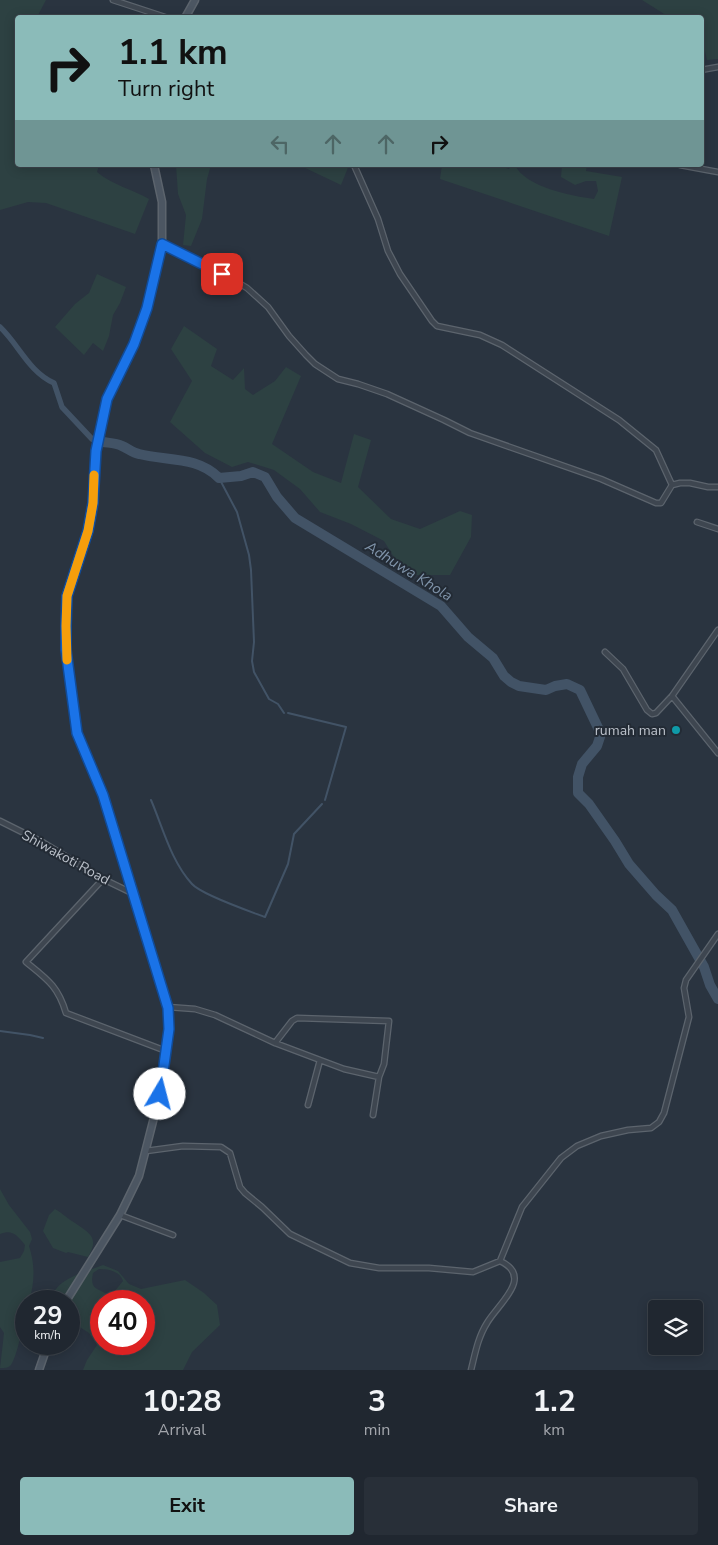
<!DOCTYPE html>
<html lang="en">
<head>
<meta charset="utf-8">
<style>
  :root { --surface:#202730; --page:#282f38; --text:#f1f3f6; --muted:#a2a5ab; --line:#3d444c; --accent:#8bbbb9 }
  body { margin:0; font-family:"Nunito Sans",sans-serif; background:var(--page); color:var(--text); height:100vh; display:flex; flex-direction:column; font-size:19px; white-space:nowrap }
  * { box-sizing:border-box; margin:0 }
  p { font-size:16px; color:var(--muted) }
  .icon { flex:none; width:28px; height:28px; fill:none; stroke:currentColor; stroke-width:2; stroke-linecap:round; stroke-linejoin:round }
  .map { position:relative; height:1370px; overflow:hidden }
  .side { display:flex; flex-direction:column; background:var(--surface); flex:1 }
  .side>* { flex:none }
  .top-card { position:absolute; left:15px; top:15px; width:689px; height:152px; border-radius:5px; box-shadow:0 2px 12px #0003,0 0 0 1px var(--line); background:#8bbbb9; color:#111; overflow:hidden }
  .controls { position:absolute; left:648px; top:1300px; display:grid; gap:10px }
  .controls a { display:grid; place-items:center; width:55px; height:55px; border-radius:5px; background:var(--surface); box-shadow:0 2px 12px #0003,0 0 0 1px var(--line); font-size:25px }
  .speed { position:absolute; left:15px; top:1290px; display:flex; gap:10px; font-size:25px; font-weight:700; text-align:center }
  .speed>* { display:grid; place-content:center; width:65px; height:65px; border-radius:50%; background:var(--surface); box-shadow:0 2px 12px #0003,0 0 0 1px var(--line); line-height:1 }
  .speed small { font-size:12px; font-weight:400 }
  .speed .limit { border:8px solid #d22; background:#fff; color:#111 }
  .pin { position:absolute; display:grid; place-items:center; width:42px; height:42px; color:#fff; margin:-21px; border-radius:10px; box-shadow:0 2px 8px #0006 }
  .me { position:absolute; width:55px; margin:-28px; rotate:8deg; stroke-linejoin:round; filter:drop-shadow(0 0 4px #0008) }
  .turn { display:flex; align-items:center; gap:18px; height:105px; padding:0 20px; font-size:22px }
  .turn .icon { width:65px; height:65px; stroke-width:2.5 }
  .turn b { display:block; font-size:35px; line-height:42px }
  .lanes { display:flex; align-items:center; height:48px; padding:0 20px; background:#0003; justify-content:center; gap:25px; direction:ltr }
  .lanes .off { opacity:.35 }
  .eta { display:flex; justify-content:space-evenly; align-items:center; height:85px; text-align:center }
  .eta b { font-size:30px; font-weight:700; line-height:35px }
  .button { display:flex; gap:10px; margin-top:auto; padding:10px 20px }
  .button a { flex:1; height:58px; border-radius:5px; background:var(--accent); color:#111; font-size:20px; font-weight:700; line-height:58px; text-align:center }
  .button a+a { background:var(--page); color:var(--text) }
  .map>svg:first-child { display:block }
  .green { fill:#2d4142; fill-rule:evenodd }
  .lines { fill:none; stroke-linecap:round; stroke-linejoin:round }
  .stream { stroke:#425366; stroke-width:2 }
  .canal { stroke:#425366; stroke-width:5.5 }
  .river { stroke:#425366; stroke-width:10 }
  .street-casing { stroke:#5c646d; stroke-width:7 }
  .secondary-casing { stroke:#5c646d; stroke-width:9 }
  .street { stroke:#3e4650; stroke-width:4.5 }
  .secondary { stroke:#4c5662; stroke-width:6 }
  .route-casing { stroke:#114b97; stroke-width:12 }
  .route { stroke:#1a73e8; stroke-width:9 }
  .slow { stroke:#f59e0b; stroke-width:9 }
  .culture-dot { fill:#0f9aa8; stroke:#232b35; stroke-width:2 }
  .labels { text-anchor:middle; stroke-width:4; stroke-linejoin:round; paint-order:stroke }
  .poi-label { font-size:14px; fill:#bbc1ca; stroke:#232b35; text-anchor:end }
  .street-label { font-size:14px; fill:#bbc1ca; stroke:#232b35 }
  .water-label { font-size:15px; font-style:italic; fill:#7f93a9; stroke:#232b35 }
</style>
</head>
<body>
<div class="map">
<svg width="718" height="1370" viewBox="0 0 718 1370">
  <rect width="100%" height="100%" fill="#2a3440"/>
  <path class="green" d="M0 0H46L37 17 18 18V165H99L97 172C112 185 132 189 149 199L135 234 46 203 28 202 0 210Z
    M642 0H718V59L707 60 703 42 701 18 669 17Z
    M176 165H211L207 179 202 219 191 246 183 245 186 215 178 194Z
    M299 165H349L341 185Z
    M442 165H497L509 169 511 165H515C525 187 572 196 594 199L598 191 596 181H586L575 185 561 177 562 165H587L586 171 622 177 609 236 440 179Z
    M97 274 126 287 120 303 113 315 109 336 103 351 93 343 84 355 55 327 75 304 89 293Z
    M184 326 217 349 211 366 233 380 244 368 245 389 253 395 275 381 286 367 301 376 272 444 313 472 341 483 354 434 371 440 358 487 391 519 420 529 460 511 472 515 471 537 450 575H405L384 541 351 524 320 512 300 489 274 470 248 462 232 467 205 453 170 422 192 381 171 349Z
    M0 1189 9 1205 30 1232 32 1239 29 1246C35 1264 35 1282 29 1301H26C26 1313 18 1355 11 1365 8 1368 5 1368 0 1368L4 1333 0 1327V1262L20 1258 24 1251 25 1245C17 1235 12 1229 0 1234Z
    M55 1209C62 1213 68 1219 75 1223 89 1233 100 1237 88 1257L68 1252 66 1253 53 1248 43 1231 49 1215Z
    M103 1265 118 1271 129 1284 141 1289 185 1280 204 1293 217 1305 220 1325 192 1352 183 1370H83L87 1360 97 1345 89 1333 69 1320V1301H50C56 1278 83 1273 103 1265ZM99 1269C108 1269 120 1271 123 1281L114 1292 107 1294C95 1288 90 1288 93 1273ZM101 1301H144V1344H101Z"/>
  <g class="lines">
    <path class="stream" d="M219 478 237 512 249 555 251 570 254 642 252 661 254 672 269 699 278 704 284 713
      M288 713 346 727 325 800
      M151 800C163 828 171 861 192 884 202 895 249 911 265 917L288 864 294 834 322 804
      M0 1031 30 1035 43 1038"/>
    <path class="canal" d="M0 327C19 345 29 372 54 383L62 407 92 439"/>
    <path class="river" d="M103 442C109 443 116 443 122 446 127 448 133 453 139 454 166 461 198 456 219 478L241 476 253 472 265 477 277 497 295 518 441 606 468 637 493 658 504 676 511 682 519 686 546 690 555 686 567 684 580 690 601 734 597 746 582 764 578 777V793L589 804 615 841 629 864 656 895 672 910 704 967 710 985 718 999"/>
    <g class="street-casing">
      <path id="street" d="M113 0 168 18
        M701 70 718 67
        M354 165 378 219 388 251 400 274 432 321 437 326 480 335 502 345 619 420 656 450 672 485
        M680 165 718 172
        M162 244 210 266 247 288 268 307 289 336 306 355 315 364 338 379 358 384 387 394 444 420 470 433 601 479 656 503H661L672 485 680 483H690L708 487H718
        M697 522 718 529
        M605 652 623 669 647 710 652 714 656 713 672 696 718 630
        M672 696 718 753
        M0 821 44 843 103 879 132 893
        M103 879 26 962C47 979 58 986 66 1013L166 1051
        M168 1007 195 1009 215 1015 275 1043 320 1060 308 1105
        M275 1043 292 1021 297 1018 389 1021 384 1064 379 1077
        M320 1060 344 1069 379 1077 373 1115
        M146 1151 183 1146 221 1147 230 1153 240 1187 245 1193 262 1207 290 1234 350 1263 379 1268H429L473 1272 500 1261
        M120 1215 173 1235
        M471 1370C475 1354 478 1337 487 1323 497 1305 535 1277 500 1261L522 1207 561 1158 577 1146 601 1136 628 1130 651 1128 659 1122 664 1113 689 1017 684 988 686 980 718 934"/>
    </g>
    <g class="secondary-casing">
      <path id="secondary" d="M185 18 195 0
        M66 1301 120 1215 139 1176 160 1094 169 1029 168 1007 103 795 77 733 66 650V626L67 596 88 531 93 503 96 451 107 399 134 344 147 308 162 244V202L154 165
        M39 1370 48 1344"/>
    </g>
    <use href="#street" class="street"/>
    <use href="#secondary" class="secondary"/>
  </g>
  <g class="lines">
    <g class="route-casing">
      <path id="route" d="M160 1094 169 1029 168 1008 103 795 77 733 66 650V626L67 596 88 531 93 503 96 451 107 399 134 344 147 308 162 244 222 274"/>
    </g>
    <use href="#route" class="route"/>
    <path class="slow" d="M67 660 66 626 67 596 88 531 93 503 94 475"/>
  </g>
  <circle class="culture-dot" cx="676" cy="730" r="5"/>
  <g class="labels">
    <g class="poi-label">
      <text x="666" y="735">rumah man</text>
    </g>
    <g class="street-label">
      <text transform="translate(66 857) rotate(29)" y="5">Shiwakoti Road</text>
    </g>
    <g class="water-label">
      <text transform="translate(409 571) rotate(32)" y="5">Adhuwa Khola</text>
    </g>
  </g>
</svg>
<div class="controls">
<a><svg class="icon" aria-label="layers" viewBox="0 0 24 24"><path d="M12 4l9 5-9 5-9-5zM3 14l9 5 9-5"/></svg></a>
</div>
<div class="speed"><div>29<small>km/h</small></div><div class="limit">40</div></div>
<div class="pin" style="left:222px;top:274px;background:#d93025"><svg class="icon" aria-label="arrive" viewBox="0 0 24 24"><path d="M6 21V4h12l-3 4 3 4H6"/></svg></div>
<svg class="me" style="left:160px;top:1094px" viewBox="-20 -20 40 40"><circle r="19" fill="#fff"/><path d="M0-13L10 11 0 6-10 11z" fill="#1a73e8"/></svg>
<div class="top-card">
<div class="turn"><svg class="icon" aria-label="right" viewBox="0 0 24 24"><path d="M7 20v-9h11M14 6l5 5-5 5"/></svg><div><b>1.1 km</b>Turn right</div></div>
<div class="lanes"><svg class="icon off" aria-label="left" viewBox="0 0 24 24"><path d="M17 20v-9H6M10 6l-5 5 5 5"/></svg><svg class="icon off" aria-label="ahead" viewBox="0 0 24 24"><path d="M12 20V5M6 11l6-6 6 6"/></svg><svg class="icon off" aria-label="ahead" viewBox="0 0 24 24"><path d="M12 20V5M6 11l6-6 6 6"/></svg><svg class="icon" aria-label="right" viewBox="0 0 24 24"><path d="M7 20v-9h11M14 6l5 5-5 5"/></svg></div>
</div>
</div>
<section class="side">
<div class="eta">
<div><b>10:28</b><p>Arrival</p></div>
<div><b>3</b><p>min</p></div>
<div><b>1.2</b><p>km</p></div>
</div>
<div class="button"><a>Exit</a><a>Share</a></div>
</section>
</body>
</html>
